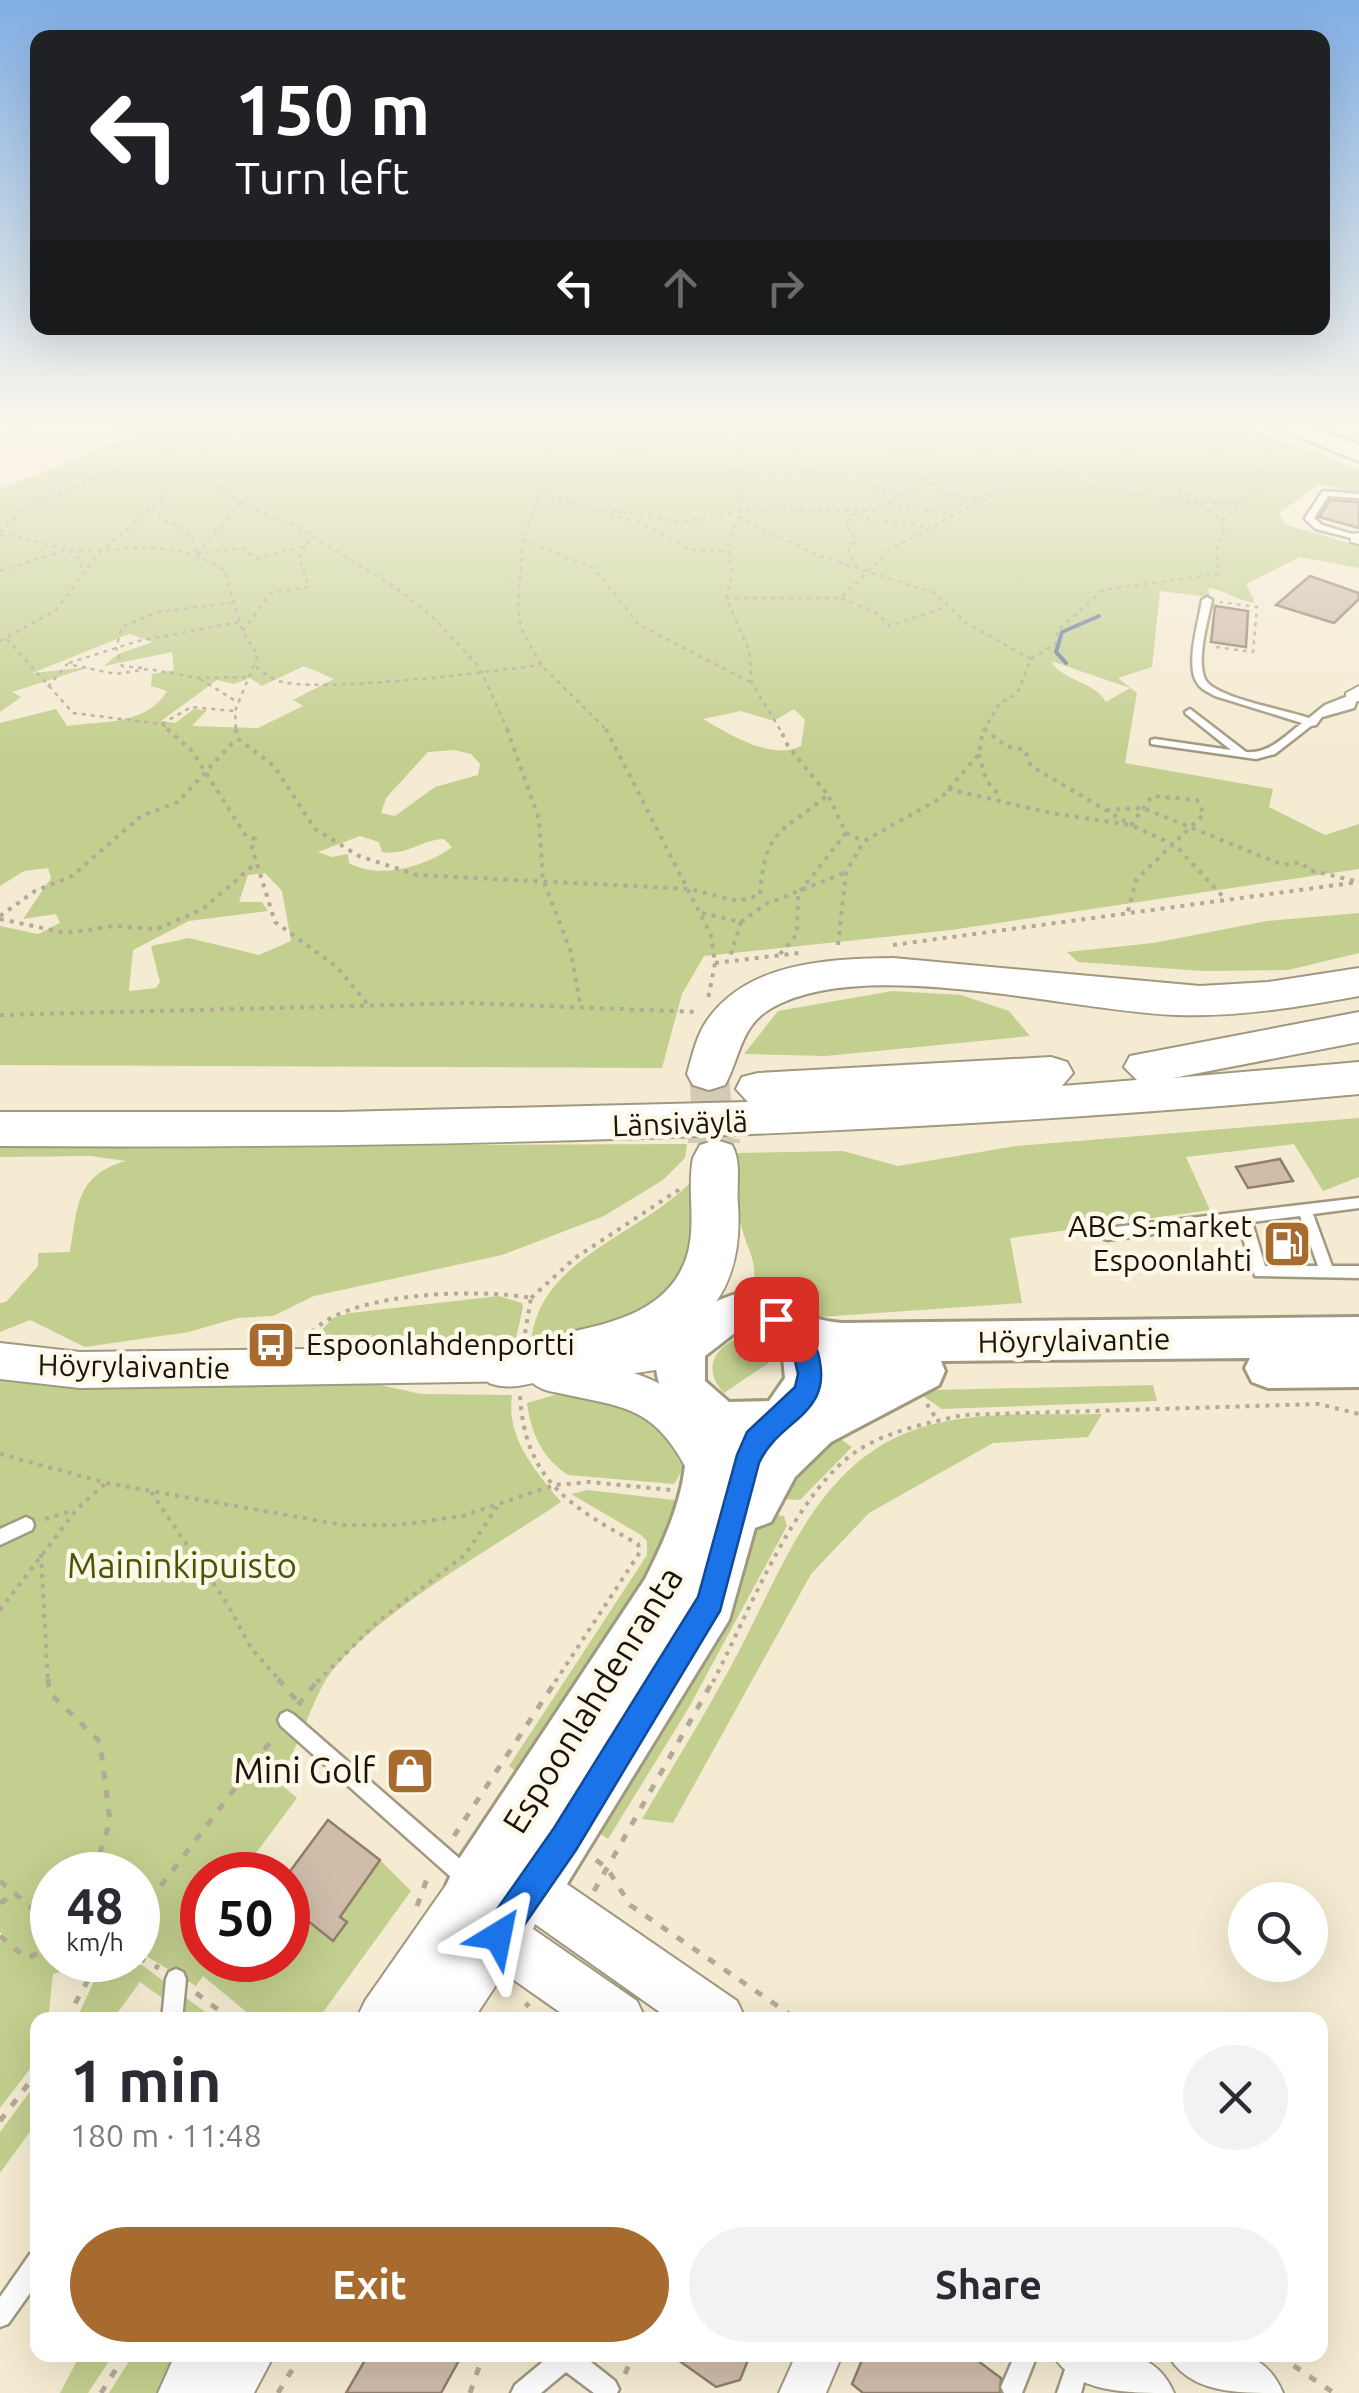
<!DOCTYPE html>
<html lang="en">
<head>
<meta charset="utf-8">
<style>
  :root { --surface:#fff; --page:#f2f2f3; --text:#2b2b33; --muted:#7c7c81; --accent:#a76a2f }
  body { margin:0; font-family:Ubuntu,sans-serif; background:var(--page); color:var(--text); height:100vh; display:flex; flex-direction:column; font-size:38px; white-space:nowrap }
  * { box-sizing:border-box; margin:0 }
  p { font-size:32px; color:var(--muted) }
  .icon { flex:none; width:55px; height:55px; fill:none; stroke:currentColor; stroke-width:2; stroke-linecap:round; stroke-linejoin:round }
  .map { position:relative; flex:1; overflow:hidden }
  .side { position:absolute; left:30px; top:2012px; width:1298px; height:350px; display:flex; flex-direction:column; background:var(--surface); border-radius:20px; box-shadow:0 10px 40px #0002 }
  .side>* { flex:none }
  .top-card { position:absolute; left:30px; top:30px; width:1300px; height:305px; border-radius:20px; box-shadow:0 10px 40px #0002; background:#202124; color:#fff; overflow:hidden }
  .fabs { position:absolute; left:1228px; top:1882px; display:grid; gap:20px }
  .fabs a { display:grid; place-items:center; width:100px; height:100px; border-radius:50%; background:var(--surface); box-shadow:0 10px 40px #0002; font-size:50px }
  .speed { position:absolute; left:30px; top:1852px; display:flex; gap:20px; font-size:50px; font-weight:700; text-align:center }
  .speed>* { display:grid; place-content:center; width:130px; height:130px; border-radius:50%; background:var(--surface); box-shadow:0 10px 40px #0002; line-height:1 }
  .speed small { font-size:25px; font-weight:400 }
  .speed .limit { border:15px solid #d22; background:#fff; color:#111 }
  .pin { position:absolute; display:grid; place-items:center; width:85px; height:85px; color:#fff; margin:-42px; border-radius:20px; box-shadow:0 5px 15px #0006 }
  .me { position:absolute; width:110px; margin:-55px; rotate:35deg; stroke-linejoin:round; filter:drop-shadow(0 0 8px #0008) }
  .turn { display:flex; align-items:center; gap:35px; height:210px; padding:0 40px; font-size:45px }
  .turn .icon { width:130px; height:130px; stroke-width:2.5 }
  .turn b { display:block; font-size:70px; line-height:85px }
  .lanes { display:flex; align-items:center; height:95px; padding:0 40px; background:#0003; justify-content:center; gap:50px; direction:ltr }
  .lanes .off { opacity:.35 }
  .round { display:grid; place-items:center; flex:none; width:105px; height:105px; border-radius:52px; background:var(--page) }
  .head { display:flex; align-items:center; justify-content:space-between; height:170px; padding:0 40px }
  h1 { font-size:60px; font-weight:700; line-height:75px }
  .action { display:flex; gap:20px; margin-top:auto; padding:20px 40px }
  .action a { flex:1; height:115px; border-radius:60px; background:var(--accent); color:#fff; font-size:40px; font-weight:700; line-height:115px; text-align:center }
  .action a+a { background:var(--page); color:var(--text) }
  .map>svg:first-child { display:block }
  .green { fill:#c3cf8e; fill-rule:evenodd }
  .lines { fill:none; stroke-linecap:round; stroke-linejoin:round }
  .stream { stroke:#677ca0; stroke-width:4 }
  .building { fill:#cfbca9; stroke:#917e6c; stroke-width:2.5 }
  .highway-tunnel-far1 { stroke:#d4cbb4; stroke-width:40; stroke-dasharray:40 20; stroke-linecap:butt }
  .highway-tunnel { stroke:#d4cbb4; stroke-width:52; stroke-dasharray:52 26; stroke-linecap:butt }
  .lane-casing { stroke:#a19880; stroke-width:5 }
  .street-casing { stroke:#a19880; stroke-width:4 }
  .secondary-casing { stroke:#a19880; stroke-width:4 }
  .primary-casing { stroke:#a19880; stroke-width:6 }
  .highway-casing { stroke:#a19880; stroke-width:4 }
  .path-far2 { stroke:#b2aa96; stroke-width:2.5; stroke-dasharray:4 5; stroke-linecap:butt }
  .path-far1 { stroke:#b2aa96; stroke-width:4; stroke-dasharray:4 6; stroke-linecap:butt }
  .path { stroke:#b2aa96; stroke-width:5; stroke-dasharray:8 11; stroke-linecap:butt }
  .lane { fill:#fff; fill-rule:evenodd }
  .street { fill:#fff; fill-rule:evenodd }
  .secondary { fill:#fff; fill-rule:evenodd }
  .primary { fill:#fff; fill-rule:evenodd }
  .highway { fill:#fff; fill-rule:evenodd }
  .route { fill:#1a73e8; stroke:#114b97; stroke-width:2.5 }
  .labels { text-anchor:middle; stroke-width:9; stroke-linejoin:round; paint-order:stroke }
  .street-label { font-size:30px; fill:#19150c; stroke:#fef8e9 }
  .poi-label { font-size:30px; fill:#19150c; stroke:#fef8e9; text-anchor:end }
  .near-park-label { font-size:35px; fill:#4b5506; stroke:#fef8e9 }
  .near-street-label { font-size:35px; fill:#19150c; stroke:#fef8e9 }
  .near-poi-label { font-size:35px; fill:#19150c; stroke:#fef8e9; text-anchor:end }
</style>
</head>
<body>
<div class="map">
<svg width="1359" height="2393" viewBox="0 0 1359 2393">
  <rect width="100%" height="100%" fill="#f5ebd2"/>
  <path class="green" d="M95 419H1238L1232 423 1359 469V493L1319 484 1278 514 1287 525 1359 546V568L1300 557 1246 584 1255 603C1237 601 1224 589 1208 588L1210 597 1160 591 1152 667 1118 678 1137 693 1125 763 1273 789 1269 807 1325 835 1359 824V869L951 930 704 956 682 994 662 1068 0 1065V926L38 934 60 923 56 914 23 919 51 878 48 868 24 871 0 886V723L56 709 67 726C103 721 147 725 167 691L151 686 152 674 174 670 172 652 104 666 118 654 153 642 129 634 33 673 90 667 12 692 21 697 0 712V489L132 436ZM1051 661 1130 688 1106 702C1095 681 1063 682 1051 661ZM304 666 334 679 293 700 303 706 258 728 192 726 207 710 194 709 175 723 161 721 217 680 234 684 250 678 262 686ZM794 709 805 720 801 746C771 761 729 734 703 719L741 711 774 721ZM454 750 471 754 480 764 478 775 435 787 395 816 381 813 386 798 428 752ZM360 836 379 842 382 852C406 856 421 840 444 839L452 847C425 867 380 880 349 863L348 854 332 857 318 852ZM265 873 282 891 291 941 259 955 189 938 151 946 160 982 156 988 129 991 133 950 189 921 268 911 262 902H239L248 875Z
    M1359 913V953L1288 970 1203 971 1078 962 1067 952 1153 943 1267 921Z
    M892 991 961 995 1009 1011 1030 1036 826 1056 744 1054 778 1011Z
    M1359 1118V1177L1323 1191 1294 1144 1186 1157 1210 1210 1010 1238 1022 1303 820 1317 753 1294C758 1258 749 1256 741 1225 735 1201 735 1178 738 1153L843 1151 898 1166 1016 1146Z
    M687 1144 685 1158 663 1180 604 1216 502 1255 314 1296 273 1316 237 1318 189 1332 85 1347 30 1320 0 1332V1303L6 1302 38 1266V1253L70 1252C78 1205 76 1175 126 1161L91 1156 0 1157V1147Z
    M699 1173 705 1226 656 1316 531 1344C538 1254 648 1235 699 1173Z
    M499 1296 522 1303 523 1307 515 1343H372V1335H317L333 1318 350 1313Z
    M737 1339 759 1340 779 1356 724 1393C704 1372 711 1349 737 1339Z
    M0 1374 367 1382 421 1394 512 1395C506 1439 535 1470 561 1502 492 1549 384 1607 332 1671 312 1696 300 1749 277 1781L297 1798 250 1861 266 1875H202V1960H288V1905L333 1941 346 1922 340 1917 380 1860 411 1891 318 2019 256 2020 203 1976 196 1986 138 1951V1875H52V1960H103L53 1974 48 2020H38L36 2061 0 2108V1941L4 1936 0 1932Z
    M1153 1385 1157 1401 942 1409 923 1396 883 1404 935 1390Z
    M561 1393 636 1404 688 1461 674 1484 568 1475C542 1458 531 1433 527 1403Z
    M1102 1414 1088 1437 993 1443 869 1513 811 1574 673 1823 642 1819C674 1764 708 1710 738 1653 786 1562 821 1451 934 1424 988 1411 1047 1415 1102 1414Z
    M839 1438 852 1447 800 1500 784 1499 782 1478 804 1451Z
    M588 1490 683 1501 662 1548 518 1773 509 1766 647 1555V1541L641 1535 571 1494Z
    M761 1513 784 1516 787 1526 688 1709 608 1839 586 1824 739 1579Z
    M116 1963 142 1965 216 2020H193L140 1982 112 2020H76L96 1977Z
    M37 2082V2122L0 2173V2132Z
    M80 2355H113L88 2393H60Z
    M133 2355H185L171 2393H109Z"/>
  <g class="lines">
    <path class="stream" d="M1066 663 1056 652 1062 632 1099 616"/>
  </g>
  <path class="building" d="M1330 500 1359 502V528L1319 517Z
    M1310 576 1359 593V599L1334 623 1276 605Z
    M1215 606 1248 611 1246 647 1211 642Z
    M1280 1159 1293 1181 1248 1188 1236 1167Z
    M1270 1225H1294L1307 1262H1282Z
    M408 1754 427 1767 412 1789 393 1775Z
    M328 1820 380 1860 340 1917 347 1922 333 1941 288 1905V1874Z
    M368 2355H462L441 2393H346Z
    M671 2355H750L740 2380 716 2387Z
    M864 2355H970L1001 2378 1000 2393H863L852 2384Z"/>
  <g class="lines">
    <path class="highway-tunnel-far1" d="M709 1074 714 1141"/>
    <path class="highway-tunnel" d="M714 1139V1143"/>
    <g class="lane-casing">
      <path id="lane" d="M1323 491 1359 494V498L1328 496 1314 518 1322 525 1359 536V540L1316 529 1306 520 1305 518Z
        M1207 597 1212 600C1208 620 1196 660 1205 679 1214 698 1287 710 1309 718L1325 705 1353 694 1358 697 1354 708 1322 717 1316 725 1311 726 1275 754 1256 759 1151 744V740L1155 739 1231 750 1186 714 1185 712 1190 709 1246 752C1269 754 1285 736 1302 723L1215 696C1208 692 1200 689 1196 681 1186 662 1199 621 1202 600Z
        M1359 1198V1208L1313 1214 1332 1266H1359V1278L1255 1276 1238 1223 1107 1240 1102 1238 1100 1234 1102 1230 1107 1228ZM1300 1216 1318 1266H1265L1252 1222Z
        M26 1517 32 1520 34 1525 32 1530 0 1545V1529Z
        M287 1711 293 1714 475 1872 478 1879 475 1886 468 1889 461 1886 281 1726 278 1720 281 1714Z
        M176 1969 183 1972 186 1979 182 2020H162L166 1979 169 1972Z
        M38 2251V2282L8 2324 0 2327V2297L30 2254Z
        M551 2355H582L615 2381 619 2389 617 2393H594L566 2372 541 2393H511L515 2385Z
        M1015 2355H1037L1022 2393H1004L1001 2387Z
        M1070 2355H1088L1090 2360 1081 2393H1057Z"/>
    </g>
    <g class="street-casing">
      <path id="street" d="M17 419 33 421 0 436V426Z
        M1359 533V544L1351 542V534Z
        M1359 686V701H1346V693Z
        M796 2355H842L826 2393H779Z"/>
    </g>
    <g class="secondary-casing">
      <path id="secondary" d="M691 1319 705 1324 711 1336C698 1364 662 1370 634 1373 678 1388 702 1410 721 1452L715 1466 700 1471 685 1466C652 1405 621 1407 559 1393 548 1391 538 1389 531 1381L80 1388 0 1379V1343L80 1352 529 1346 546 1356 564 1359 570 1348 655 1336Z
        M476 1860 495 1868C515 1860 529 1862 548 1871L737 2001 746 2020H671L535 1924 533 1929 637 2001 646 2020H571L504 1973 473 2020H356L365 2001 458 1868Z
        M175 2355H274L254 2393H158Z
        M1053 2355C1102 2355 1151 2340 1174 2393 1125 2393 1075 2393 1053 2355Z
        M1168 2355C1217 2355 1261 2340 1283 2393 1234 2393 1190 2393 1168 2355Z"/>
    </g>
    <g class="primary-casing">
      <path id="primary" d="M1256 419H1289L1359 445V461Z
        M736 1294C773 1301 805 1320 842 1323L1359 1317V1387L1268 1388 1252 1382 1245 1368 1250 1358 941 1361 945 1371 939 1385 831 1442 795 1477 771 1522 755 1528 729 1620 551 1910 530 1919 509 1910 503 1897 497 1907 476 1916 455 1907 446 1886 455 1865 645 1579C664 1541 684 1498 686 1454 687 1425 668 1410 659 1383 643 1333 699 1306 736 1294ZM736 1332 760 1337 783 1358 785 1378 769 1401 729 1402 705 1381V1356Z"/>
    </g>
    <g class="highway-casing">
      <path id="highway" d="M893 958 1200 986 1268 982 1359 968V996C1299 1007 1238 1017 1177 1015 1069 1011 862 954 770 1009 740 1027 740 1058 725 1085L709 1090 693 1085 687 1074C692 1057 696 1037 706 1022 746 962 828 959 893 958Z
        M1359 1012V1042L1173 1078 1359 1062V1094C906 1136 454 1149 0 1146V1112H340L748 1102 736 1089 742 1077 758 1073 1051 1057 1067 1062 1073 1073 1062 1086 1137 1080 1124 1067 1130 1056Z
        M716 1140 732 1145C742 1163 736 1185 738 1205 746 1326 663 1355 563 1376 537 1381 514 1392 489 1383L481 1367 489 1351C555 1327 666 1335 688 1252 696 1221 687 1189 693 1158L700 1145Z"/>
    </g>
    <path class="path-far2" d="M165 419 196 441
      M541 419 549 466 523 540 518 602 521 628 541 665 608 731
      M746 419 733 433 745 474 736 486 740 513 728 543 732 573 726 598 749 650 752 683 781 731
      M983 419H1015
      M1173 419 1211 451 1265 474
      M991 421 1005 434V443L1096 487
      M255 422 265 419
      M545 443 580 442 664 460 786 477 799 483 868 479 863 475 874 459 893 454
      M740 455 847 479
      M140 464 196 441 225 436
      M754 474 765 460 790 456 841 419
      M856 482 900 495
      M541 494 641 523 689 549 728 552
      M975 498 945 495 893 454 938 449 984 432
      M889 504 948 514
      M153 507 162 520 188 530 197 554
      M613 510 679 522 755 509 879 511 900 495 937 482 946 471 1005 443 967 425 894 419
      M739 517 819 556 935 593 966 623 1031 659
      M1221 520 1241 504
      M0 532 32 500 65 494 89 480 136 466 190 468 248 507 292 524 398 589 434 618 480 668 508 731
      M0 535C25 534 45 547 69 549 127 554 168 535 224 570L243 632 258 655 235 711 236 731
      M523 540 594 568 638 624 752 683
      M197 554 242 548 257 559 305 546 311 538
      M197 554 239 504
      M857 568 848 550 856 539 846 525 849 516 859 512 868 519 930 527
      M0 571 67 550 79 558 82 572
      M726 598H841L889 550 993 494 1020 489H1108L1189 503H1235L1253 495 1265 479 1270 452 1255 435 1216 419
      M841 598 876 613 890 626 945 607
      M243 631 271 593 309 587 299 557 305 546
      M7 639 73 713 162 724 170 731
      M0 641 56 610 97 555 153 507 202 453 255 422 253 419
      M1216 647 1253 652 1257 607 1220 602
      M69 663 138 641 239 622
      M256 667C262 671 269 677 276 680 312 695 494 671 541 665
      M142 668 122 666 116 648 122 627 158 612 231 603
      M200 679 239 703
      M48 687 67 664 116 674 148 669 198 678 251 677
      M162 724 191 707 235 711
      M983 731 1000 703 1017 694 1031 659 1056 643 1057 631 1103 590 1218 574 1217 543 1224 532 1221 520 1117 445 1082 433 1063 419"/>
    <path class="path-far1" d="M167 729 192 751 246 836 255 839 252 848 275 922 337 967 368 1005
      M236 729 237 738 274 766 315 829 359 856 417 875 690 889 738 901 760 895C765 827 781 834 828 795L788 746 780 729
      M507 729 539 819 543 880 571 952 580 1004
      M606 729 711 935 715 963 708 999
      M984 729 1006 746 1025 750 1031 766 1131 825 1152 796 1197 800 1204 814 1136 880 1127 915
      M979 754 986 780 1001 798
      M948 789 1050 813 1131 825 1176 846 1226 900
      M1106 810 1143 808 1283 865 1301 862 1309 870 1355 881
      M846 833 864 841
      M702 913 741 922 729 960
      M0 916 35 891 72 876 141 816 178 802 236 739
      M0 919 66 933 114 926 157 929 203 909 256 863
      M741 922 766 904 844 873
      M838 945 846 872 864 841 941 798 979 754 983 729
      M893 945 1359 882
      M780 954 797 934 798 894 846 833 828 795
      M715 963 799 953
      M0 1015 468 1003 698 1012
      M531 1298 575 1258 680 1189
      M525 1333 531 1298
      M306 1340C334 1291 480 1288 531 1298
      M520 1396C525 1481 571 1507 638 1544L640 1552 555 1682
      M927 1404 937 1420
      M0 1454 106 1483 343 1525H399L462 1516 555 1485 590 1482 671 1490
      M151 1492 228 1605 251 1648 281 1682
      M45 1519 74 1510
      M41 1554 48 1682
      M0 1610 77 1509 106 1483
      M317 1682 376 1623 465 1555 497 1507
      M713 1682C748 1614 796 1489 860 1449 891 1430 929 1423 963 1415L1319 1404 1359 1414"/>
    <path class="path" d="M48 1679 49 1692 100 1742 110 1821 93 1875
      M278 1679 299 1703
      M298 1705 319 1679
      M454 1836 557 1679
      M596 1860 607 1868 630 1905 798 2020
      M0 1881 52 1925
      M594 1891 714 1679
      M0 1903 13 1895
      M417 1906 429 1873
      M138 1916 274 1737
      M0 1936 26 1958 52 1948
      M138 1957 159 1968
      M196 1993 232 2020
      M66 2020 99 1960
      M512 2020 529 2003
      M0 2121 38 2071
      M985 2355 997 2364
      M1278 2355 1334 2393
      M625 2374 633 2355
      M101 2393 125 2355
      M278 2393 301 2355
      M470 2393 483 2355"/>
    <use href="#lane" class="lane"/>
    <use href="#street" class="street"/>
    <use href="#secondary" class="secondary"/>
    <use href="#primary" class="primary"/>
    <use href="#highway" class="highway"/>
  </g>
  <linearGradient id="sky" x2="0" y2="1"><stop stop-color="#81afe4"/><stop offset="0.56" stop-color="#faf6eb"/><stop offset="1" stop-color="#faf6eb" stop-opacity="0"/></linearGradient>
  <rect width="1359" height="754" fill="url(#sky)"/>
  <path class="route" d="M776 1309C795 1316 813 1333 818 1353 835 1416 780 1417 759 1463L720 1611 576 1850 509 1947 498 1952 486 1947 481 1936 486 1925 554 1828 698 1597 737 1455 747 1432 795 1387 798 1374 792 1348 763 1319Z"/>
  <defs>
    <g id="fuel-square" transform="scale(2.5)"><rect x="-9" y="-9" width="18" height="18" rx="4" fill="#a76a2f" stroke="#fef8e9"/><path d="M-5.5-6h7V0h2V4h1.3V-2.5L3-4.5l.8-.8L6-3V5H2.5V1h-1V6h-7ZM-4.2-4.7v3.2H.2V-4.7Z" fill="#fff"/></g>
    <g id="bus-square" transform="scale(2.5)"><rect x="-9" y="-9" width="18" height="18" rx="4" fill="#a76a2f" stroke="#fef8e9"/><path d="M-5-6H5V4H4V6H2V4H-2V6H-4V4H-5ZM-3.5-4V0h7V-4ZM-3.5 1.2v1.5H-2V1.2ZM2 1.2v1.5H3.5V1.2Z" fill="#fff"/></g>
    <g id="shop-square" transform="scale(2.5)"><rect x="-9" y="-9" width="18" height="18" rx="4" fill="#a76a2f" stroke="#fef8e9"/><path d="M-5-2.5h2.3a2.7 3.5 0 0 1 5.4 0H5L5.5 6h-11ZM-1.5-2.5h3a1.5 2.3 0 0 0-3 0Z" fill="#fff"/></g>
  </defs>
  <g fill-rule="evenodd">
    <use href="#fuel-square" x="1287" y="1244"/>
    <use href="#bus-square" x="271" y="1345"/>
    <use href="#shop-square" x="410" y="1771"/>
  </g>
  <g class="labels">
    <g class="street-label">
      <text transform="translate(680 1124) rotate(-2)" y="10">Länsiväylä</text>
      <text transform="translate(1074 1341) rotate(-1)" y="10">Höyrylaivantie</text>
      <text transform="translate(134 1367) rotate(1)" y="10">Höyrylaivantie</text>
    </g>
    <g class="poi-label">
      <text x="1252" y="1237">ABC S-market<tspan x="1252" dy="34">Espoonlahti</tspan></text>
      <text x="306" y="1355" text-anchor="start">Espoonlahdenportti</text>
    </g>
    <g class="near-park-label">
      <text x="182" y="1578">Maininkipuisto</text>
    </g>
    <g class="near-street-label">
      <text transform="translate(593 1700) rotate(-58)" y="12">Espoonlahdenranta</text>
    </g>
    <g class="near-poi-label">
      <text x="375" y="1783">Mini Golf</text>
    </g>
  </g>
</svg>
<div class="fabs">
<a><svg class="icon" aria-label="search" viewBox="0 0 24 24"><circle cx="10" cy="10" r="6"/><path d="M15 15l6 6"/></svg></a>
</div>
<div class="speed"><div>48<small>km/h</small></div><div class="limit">50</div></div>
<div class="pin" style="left:776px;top:1319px;background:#d93025"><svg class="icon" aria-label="arrive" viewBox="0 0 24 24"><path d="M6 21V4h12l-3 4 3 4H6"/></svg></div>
<svg class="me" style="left:498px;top:1936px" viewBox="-20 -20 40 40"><path d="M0-17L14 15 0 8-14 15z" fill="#1a73e8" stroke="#fff" stroke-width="4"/></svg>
<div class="top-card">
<div class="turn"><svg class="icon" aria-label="left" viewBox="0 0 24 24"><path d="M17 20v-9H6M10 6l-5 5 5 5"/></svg><div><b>150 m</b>Turn left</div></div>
<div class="lanes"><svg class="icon" aria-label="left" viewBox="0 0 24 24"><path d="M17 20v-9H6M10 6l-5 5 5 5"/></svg><svg class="icon off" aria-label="ahead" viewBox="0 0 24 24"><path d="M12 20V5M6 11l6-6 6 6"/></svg><svg class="icon off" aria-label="right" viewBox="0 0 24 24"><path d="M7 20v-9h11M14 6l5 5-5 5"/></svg></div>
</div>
<section class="side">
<div class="head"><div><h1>1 min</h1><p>180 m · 11:48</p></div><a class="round"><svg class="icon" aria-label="close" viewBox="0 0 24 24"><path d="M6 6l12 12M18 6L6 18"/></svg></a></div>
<div class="action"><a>Exit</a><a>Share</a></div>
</section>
</div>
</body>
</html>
